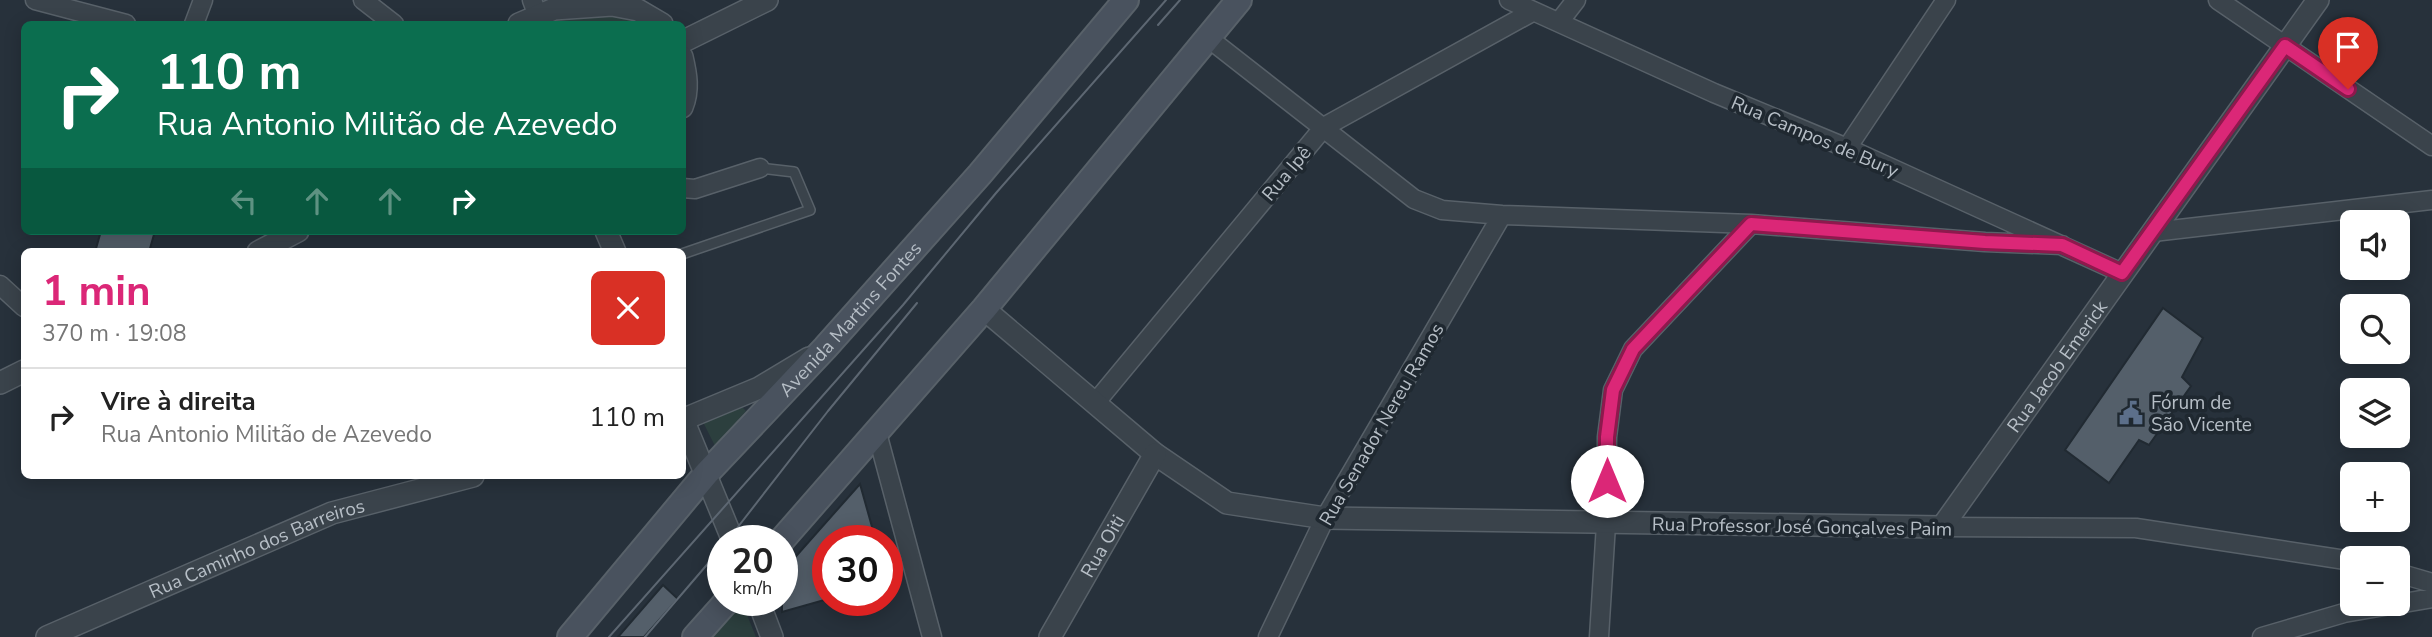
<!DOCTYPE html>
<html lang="pt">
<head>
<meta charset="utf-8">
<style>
  :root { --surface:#fff; --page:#f6f6f6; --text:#222; --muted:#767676; --line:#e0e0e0; --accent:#db2777 }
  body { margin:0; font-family:"Nunito Sans",sans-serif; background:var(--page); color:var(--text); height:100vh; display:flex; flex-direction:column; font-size:26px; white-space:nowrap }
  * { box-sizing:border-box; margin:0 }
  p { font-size:23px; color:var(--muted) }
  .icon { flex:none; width:38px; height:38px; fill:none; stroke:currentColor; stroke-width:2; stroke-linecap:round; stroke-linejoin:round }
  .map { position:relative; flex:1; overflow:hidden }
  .drawer { position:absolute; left:21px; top:248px; width:665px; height:231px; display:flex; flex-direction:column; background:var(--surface); border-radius:10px; box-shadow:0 4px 18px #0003 }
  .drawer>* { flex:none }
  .guide { position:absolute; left:21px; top:21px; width:665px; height:214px; border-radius:10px; box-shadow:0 4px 18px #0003; background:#0b6e4f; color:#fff; overflow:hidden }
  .buttons { position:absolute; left:2340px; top:210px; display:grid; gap:14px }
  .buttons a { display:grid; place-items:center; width:70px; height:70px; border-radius:10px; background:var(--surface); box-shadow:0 4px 18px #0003; font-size:35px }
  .speed { position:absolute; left:707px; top:525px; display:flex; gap:14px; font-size:35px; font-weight:700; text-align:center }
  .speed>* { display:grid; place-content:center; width:91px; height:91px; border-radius:50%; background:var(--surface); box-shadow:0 4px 18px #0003; line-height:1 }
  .speed small { font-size:18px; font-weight:400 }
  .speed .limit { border:10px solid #d22; background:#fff; color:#111 }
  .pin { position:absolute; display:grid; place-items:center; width:60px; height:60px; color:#fff; margin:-72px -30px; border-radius:50% 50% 50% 0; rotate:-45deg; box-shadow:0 0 7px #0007 }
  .pin .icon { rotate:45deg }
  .me { position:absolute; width:77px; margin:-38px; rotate:0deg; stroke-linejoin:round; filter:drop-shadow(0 0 5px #0008) }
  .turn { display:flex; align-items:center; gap:24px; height:147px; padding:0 21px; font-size:32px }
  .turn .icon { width:91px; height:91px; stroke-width:2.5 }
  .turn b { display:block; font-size:49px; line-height:60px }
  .lanes { display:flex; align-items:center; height:66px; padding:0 21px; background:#0003; justify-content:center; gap:35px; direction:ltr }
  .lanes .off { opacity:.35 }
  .round { display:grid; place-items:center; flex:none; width:74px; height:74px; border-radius:10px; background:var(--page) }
  .summary { display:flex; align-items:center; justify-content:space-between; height:119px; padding:0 21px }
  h1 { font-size:42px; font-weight:700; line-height:52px; color:var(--accent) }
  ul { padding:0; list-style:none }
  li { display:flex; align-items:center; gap:21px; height:98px; padding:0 21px; border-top:2px solid var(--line) }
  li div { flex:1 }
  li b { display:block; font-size:26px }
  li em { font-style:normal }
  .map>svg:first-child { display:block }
  .green { fill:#2c3f3e }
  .building { fill:#545f6a; stroke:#212a32; stroke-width:2 }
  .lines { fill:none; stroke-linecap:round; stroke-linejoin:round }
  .service-casing { stroke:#586169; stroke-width:12 }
  .minor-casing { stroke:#586169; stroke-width:21 }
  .tertiary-casing { stroke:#586169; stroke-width:24 }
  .secondary-casing { stroke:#586169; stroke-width:28 }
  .service { stroke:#3a434b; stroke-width:9 }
  .minor { stroke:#3a434b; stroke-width:18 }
  .tertiary { stroke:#3a434b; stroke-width:21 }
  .secondary { stroke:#49525e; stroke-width:24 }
  .tram { stroke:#5d6772; stroke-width:2 }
  .route-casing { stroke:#8e194d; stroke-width:18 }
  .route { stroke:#db2777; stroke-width:12 }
  .labels { text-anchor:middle; stroke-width:7; stroke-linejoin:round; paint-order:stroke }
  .street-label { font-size:19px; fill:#b6bec6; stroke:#1f2830 }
  .poi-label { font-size:19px; fill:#b6bec6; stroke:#1f2830; text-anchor:start }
</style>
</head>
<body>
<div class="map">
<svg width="2432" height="637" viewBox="0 0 2432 637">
  <rect width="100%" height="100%" fill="#27313b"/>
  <path class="green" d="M623 15 652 24H538L544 22 588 16Z
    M741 406 746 411 715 446 703 422Z
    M734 600H741L756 637H700Z"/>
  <path class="building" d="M101 231H155L149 252H95Z
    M2163 308 2203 338 2182 377 2191 386 2149 445 2139 440 2109 483 2065 450Z
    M860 484 876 541H828V599L782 612V572Z
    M663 585 678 599 644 637H618Z"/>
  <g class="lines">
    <g class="service-casing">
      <path id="service" d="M682 254 810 210 794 172 760 168"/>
    </g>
    <g class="minor-casing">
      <path id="minor" d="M35 0 126 24
        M363 0 394 24
        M532 0 538 16
        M1509 0 1714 93 1847 148 2122 273
        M2218 0 2432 146
        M1559 22 1576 0
        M194 24 203 0
        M1207 37 1414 199 1442 210 1502 215 1751 224 1985 242 2062 245
        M1847 148 1946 0
        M682 188 695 189 760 168
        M2153 232 2432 200
        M0 285 24 307
        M1096 402 1324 127 1532 12
        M877 433 932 637
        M1942 527 2136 528 2352 561
        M2398 573 2432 583
        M2398 604 2432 598
        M1268 637 1325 518 1502 215
        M1599 637 1606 524 1607 437 1613 390 1633 349 1751 224
        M2262 637 2344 613 2396 604"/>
    </g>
    <g class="tertiary-casing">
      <g id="tertiary">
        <path d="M519 24 554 9 612 5 638 10 662 24"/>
        <path d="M682 42 767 0"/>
        <path d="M682 57C686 74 689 90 682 107"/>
        <path d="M606 231 615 252"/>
        <path d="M258 252 298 231"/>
        <path id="s1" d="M984 309 1155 454 1227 503 1325 518 1942 527 2318 0"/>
        <path d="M0 383 24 371"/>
        <path d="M682 417 733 541"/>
        <path d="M682 420 759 388 809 358"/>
        <path d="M758 600 772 637"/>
        <path id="s2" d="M47 637 332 513 473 476"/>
        <path id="s3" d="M1050 637 1155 454"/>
      </g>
    </g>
    <g class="secondary-casing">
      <g id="secondary">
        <path d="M781 541 984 309 1239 0"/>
        <path id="s4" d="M570 637 706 474 825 348 980 174 1126 0"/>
        <path d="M695 637 728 600"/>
      </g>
    </g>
    <use href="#service" class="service"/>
    <use href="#minor" class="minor"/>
    <use href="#tertiary" class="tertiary"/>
    <use href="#secondary" class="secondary"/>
    <path class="tram" d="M1158 25 1180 0
      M727 541 828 411 917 303
      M609 637 903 305 996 193 1166 0
      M645 637 723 546"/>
  </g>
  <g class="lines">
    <g class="route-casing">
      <path id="route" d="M1607 481V437L1613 390 1633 349 1751 224 1985 242 2062 245 2122 273 2285 46 2348 89"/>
    </g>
    <use href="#route" class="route"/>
  </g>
  <defs>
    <g id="civic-bare" transform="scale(1.89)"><path d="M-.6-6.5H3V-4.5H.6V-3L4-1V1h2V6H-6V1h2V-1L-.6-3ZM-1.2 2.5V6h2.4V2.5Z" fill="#5c6f8a" stroke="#1f2830" stroke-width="2.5" paint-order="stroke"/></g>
  </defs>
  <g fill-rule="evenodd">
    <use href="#civic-bare" x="2131" y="413"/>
  </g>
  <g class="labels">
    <g class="street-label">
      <text transform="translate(1815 136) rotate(23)" y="7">Rua Campos de Bury</text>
      <text transform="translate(1286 173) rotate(-50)" y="7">Rua Ipê</text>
      <text dy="7" stroke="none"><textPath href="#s4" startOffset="424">Avenida Martins Fontes</textPath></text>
      <text dy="7" stroke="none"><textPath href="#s1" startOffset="1225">Rua Jacob Emerick</textPath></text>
      <text transform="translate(1381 424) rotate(-60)" y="7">Rua Senador Nereu Ramos</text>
      <text transform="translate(1802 526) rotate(1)" y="7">Rua Professor José Gonçalves Paim</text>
      <text dy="7" stroke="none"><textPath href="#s3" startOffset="105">Rua Oiti</textPath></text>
      <text dy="7" stroke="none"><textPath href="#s2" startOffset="228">Rua Caminho dos Barreiros</textPath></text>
    </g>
    <g class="poi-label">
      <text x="2151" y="409">Fórum de<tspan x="2151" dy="22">São Vicente</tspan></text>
    </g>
  </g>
</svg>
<div class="buttons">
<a><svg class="icon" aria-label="sound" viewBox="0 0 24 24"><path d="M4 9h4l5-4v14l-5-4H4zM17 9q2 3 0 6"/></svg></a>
<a><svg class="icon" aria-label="search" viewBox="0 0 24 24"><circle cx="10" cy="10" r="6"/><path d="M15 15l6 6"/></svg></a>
<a><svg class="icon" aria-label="layers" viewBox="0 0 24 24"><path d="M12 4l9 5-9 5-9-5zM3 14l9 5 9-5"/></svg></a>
<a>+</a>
<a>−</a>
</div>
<div class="speed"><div>20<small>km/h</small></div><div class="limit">30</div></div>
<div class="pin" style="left:2348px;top:89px;background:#d93025"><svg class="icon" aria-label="arrive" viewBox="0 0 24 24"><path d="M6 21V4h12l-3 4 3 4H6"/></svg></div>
<svg class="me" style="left:1607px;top:481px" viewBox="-20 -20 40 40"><circle r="19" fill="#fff"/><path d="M0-13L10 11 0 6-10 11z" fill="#db2777"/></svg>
<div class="guide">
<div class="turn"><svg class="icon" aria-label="right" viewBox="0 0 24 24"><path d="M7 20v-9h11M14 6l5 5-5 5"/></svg><div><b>110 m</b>Rua Antonio Militão de Azevedo</div></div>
<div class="lanes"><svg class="icon off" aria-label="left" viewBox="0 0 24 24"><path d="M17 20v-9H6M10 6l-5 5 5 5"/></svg><svg class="icon off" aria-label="ahead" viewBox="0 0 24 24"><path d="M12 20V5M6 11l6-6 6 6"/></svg><svg class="icon off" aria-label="ahead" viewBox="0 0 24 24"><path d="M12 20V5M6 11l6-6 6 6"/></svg><svg class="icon" aria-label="right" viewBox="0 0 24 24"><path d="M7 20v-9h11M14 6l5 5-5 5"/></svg></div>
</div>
<section class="drawer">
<div class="summary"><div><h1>1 min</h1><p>370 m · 19:08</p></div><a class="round" style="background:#d93025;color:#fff"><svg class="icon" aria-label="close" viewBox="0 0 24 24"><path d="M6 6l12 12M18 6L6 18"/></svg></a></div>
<ul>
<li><svg class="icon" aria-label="right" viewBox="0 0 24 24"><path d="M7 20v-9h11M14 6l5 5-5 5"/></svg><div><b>Vire à direita</b><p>Rua Antonio Militão de Azevedo</p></div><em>110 m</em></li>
</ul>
</section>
</div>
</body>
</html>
